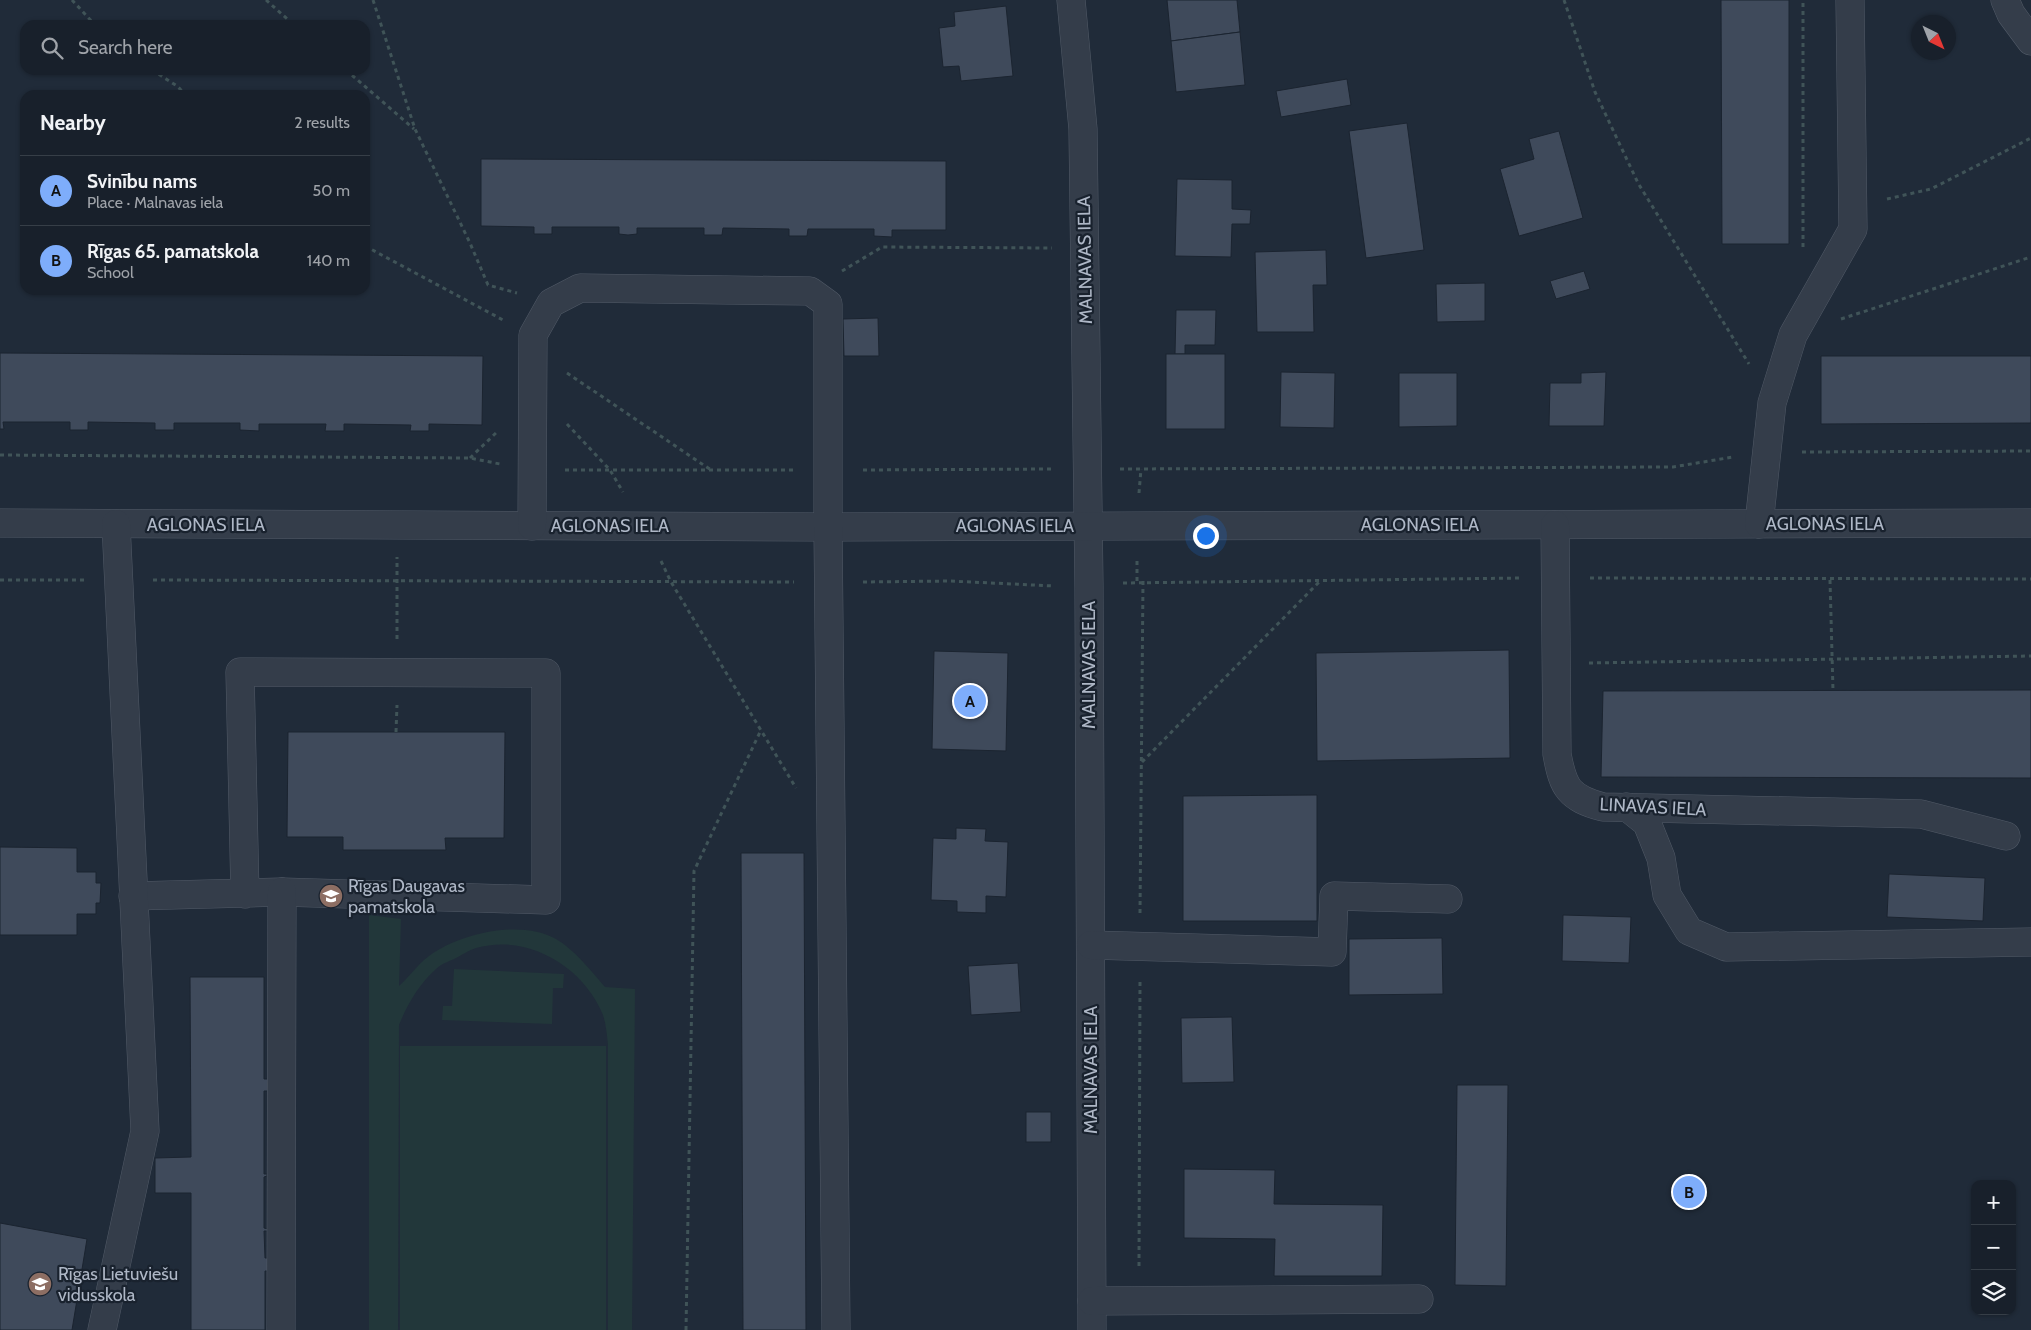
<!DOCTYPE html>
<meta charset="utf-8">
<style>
body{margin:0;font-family:Cabin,sans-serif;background:#212833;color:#f1f3f6}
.controls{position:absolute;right:15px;bottom:15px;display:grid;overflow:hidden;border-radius:10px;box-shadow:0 1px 4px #0004}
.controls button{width:45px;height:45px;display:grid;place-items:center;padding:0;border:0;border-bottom:1px solid #363e47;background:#18202b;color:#f1f3f6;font:25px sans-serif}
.compass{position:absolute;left:1911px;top:15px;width:45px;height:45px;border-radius:50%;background:#18202b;box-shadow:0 1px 4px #0004;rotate:137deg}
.you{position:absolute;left:1205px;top:535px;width:18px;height:18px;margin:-12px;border:4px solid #fff;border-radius:50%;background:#1a73e8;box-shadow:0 0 0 8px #1a73e833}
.badge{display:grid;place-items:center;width:32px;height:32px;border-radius:50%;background:#7eadfb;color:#111;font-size:16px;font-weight:700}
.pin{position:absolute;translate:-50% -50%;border:2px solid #fff;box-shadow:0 1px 5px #0006}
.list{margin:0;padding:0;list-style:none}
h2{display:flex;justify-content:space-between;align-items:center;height:65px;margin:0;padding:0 20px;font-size:21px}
h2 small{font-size:16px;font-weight:400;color:#9fa3a9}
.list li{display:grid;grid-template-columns:32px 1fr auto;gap:15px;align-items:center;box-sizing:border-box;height:70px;padding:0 20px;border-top:1px solid #363e47}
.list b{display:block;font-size:19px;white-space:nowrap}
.list p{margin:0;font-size:16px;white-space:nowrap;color:#9fa3a9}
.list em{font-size:16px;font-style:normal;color:#9fa3a9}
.icon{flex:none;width:28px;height:28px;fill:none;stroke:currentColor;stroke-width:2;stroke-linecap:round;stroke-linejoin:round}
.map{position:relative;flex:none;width:2031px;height:1330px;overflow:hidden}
.search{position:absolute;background:#18202b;box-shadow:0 1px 4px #0004;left:20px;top:20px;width:350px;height:55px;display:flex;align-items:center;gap:12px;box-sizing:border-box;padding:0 18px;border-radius:15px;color:#9fa3a9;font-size:19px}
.panel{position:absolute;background:#18202b;box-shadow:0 1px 4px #0004;left:20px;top:90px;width:350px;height:205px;border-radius:15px}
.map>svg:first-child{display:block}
.green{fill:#22373a}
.building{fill:#3f4a5b;stroke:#1b2430}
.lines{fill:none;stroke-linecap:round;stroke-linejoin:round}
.minor-casing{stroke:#515a67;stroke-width:29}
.path{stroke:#405458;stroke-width:3;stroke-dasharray:4 4;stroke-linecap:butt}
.minor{stroke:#343d4a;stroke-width:28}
.labels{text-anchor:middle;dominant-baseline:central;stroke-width:4.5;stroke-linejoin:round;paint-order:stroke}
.street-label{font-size:18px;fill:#aeb7c6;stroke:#19222e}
.poi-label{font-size:18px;fill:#aeb7c6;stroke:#19222e;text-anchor:start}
</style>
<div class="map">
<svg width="2031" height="1330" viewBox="0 0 2031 1330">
<rect width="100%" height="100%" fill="#202b39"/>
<g class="green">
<path d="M 369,915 L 401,919 L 399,986 C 409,977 418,964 429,956 C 460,933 521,919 556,939 C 575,950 591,971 605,987 L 635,989 L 632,1330 L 608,1330 L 608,1045 C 607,1035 606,1024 603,1015 C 584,967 528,933 476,948 C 469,950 462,955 456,958 C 450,961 441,964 436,969 C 419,984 407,1005 399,1025 L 398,1330 L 369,1330 Z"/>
<path d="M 454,969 L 564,974 L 563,988 L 553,988 L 552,1024 L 442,1020 L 443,1006 L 452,1006 Z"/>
<rect x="400" y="1046" width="206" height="284"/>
</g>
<g class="building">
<path d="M 1167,0 L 1237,0 L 1240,32 L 1171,41 Z"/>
<path d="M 1721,0 L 1789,0 L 1789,244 L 1722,244 Z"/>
<path d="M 1006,6 L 1013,76 L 961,81 L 959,66 L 943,67 L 939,28 L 955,26 L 954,12 Z"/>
<path d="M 1240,32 L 1245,85 L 1176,92 L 1171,41 Z"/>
<path d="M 1347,79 L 1351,105 L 1281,117 L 1276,91 Z"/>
<path d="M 1407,123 L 1424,250 L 1366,258 L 1349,131 Z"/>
<path d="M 1559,131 L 1583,218 L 1519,236 L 1500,169 L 1534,159 L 1529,139 Z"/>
<path d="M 481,159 L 946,161 L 946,230 L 892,230 L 892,237 L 874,236 L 874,229 L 808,229 L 807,236 L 789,236 L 789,229 L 723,228 L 722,235 L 704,235 L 704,228 L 637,228 L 637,234 L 628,235 L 619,234 L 619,227 L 552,227 L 552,234 L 534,234 L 534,227 L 481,226 Z"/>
<path d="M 1177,179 L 1232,180 L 1232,209 L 1251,210 L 1250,224 L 1232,224 L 1231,257 L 1175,256 Z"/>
<path d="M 1326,250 L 1327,285 L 1313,285 L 1314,332 L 1257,332 L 1255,252 Z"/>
<path d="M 1584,271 L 1590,289 L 1556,299 L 1550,281 Z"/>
<path d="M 1485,283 L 1485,321 L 1437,322 L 1436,284 Z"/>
<path d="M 1176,310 L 1216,310 L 1215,345 L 1185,345 L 1185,354 L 1175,354 Z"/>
<path d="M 878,318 L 879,356 L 844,356 L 843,319 Z"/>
<path d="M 0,353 L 483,356 L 482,425 L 429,424 L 429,431 L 410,431 L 411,425 L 344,424 L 344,431 L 325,431 L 326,424 L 259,424 L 259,431 L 240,430 L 240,423 L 174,423 L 174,430 L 155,430 L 155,423 L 88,422 L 88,430 L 70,430 L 70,422 L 3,422 L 4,429 L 0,429 Z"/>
<rect x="1166" y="354" width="59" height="75"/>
<path d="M 1821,356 L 2031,356 L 2031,423 L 1821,424 Z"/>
<path d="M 1281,372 L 1335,373 L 1334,428 L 1280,427 Z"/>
<path d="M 1606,372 L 1604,426 L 1549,426 L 1550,383 L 1581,383 L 1581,373 Z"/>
<path d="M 1399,373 L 1457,373 L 1457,426 L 1399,427 Z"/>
<path d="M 1509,650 L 1510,758 L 1317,761 L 1316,653 Z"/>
<path d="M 934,651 L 1008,653 L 1006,751 L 932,749 Z"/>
<path d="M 2031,690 L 2031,778 L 1601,777 L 1603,691 Z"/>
<path d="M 288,732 L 505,732 L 504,838 L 445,838 L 446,850 L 343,850 L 343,837 L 287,837 Z"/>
<path d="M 1317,795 L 1317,921 L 1183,921 L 1183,796 Z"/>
<path d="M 956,828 L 986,829 L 985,841 L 1008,842 L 1006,897 L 986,896 L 986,913 L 957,912 L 957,901 L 931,900 L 933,838 L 956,839 Z"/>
<path d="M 0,847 L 77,848 L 77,872 L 96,872 L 96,883 L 101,883 L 100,903 L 96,903 L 96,914 L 77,914 L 77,935 L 0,935 Z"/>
<path d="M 741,853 L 804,853 L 806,1330 L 743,1330 Z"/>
<path d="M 1889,874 L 1985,878 L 1983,921 L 1887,917 Z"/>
<path d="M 1563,915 L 1631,917 L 1629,963 L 1562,961 Z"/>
<path d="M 1442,938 L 1443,994 L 1349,995 L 1349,939 Z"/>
<path d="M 1018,963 L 1021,1012 L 971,1015 L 968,966 Z"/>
<path d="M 190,977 L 264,977 L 264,1079 L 273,1079 L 273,1091 L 264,1091 L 264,1174 L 267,1174 L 267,1176 L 264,1177 L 264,1228 L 268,1229 L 268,1231 L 264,1231 L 265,1258 L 274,1258 L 274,1271 L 265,1271 L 265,1330 L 191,1330 L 191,1193 L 155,1193 L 155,1158 L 191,1157 Z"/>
<path d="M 1232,1017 L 1234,1082 L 1182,1083 L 1181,1018 Z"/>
<path d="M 1457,1085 L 1508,1085 L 1506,1286 L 1455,1285 Z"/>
<rect x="1026" y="1112" width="25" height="30"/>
<path d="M 1184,1169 L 1275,1170 L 1274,1204 L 1383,1205 L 1382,1276 L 1274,1276 L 1275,1239 L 1184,1238 Z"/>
<path d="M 0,1223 L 87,1239 L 72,1330 L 0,1330 Z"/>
</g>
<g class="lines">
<g class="minor-casing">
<g id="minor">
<path d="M 1071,0 L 1083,129 L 1089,587 L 1092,1330"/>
<path d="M 2005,0 L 2011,14 L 2031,41"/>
<path d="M 0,523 L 828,527 L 2031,523"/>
<path d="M 1759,524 L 1772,403 L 1793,335 L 1853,229 L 1850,0"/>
<path d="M 1555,525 L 1557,754 C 1563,788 1569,798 1603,807 L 1921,814 L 2006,836"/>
<path d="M 532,526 L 533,335 L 551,303 L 580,288 L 810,291 L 828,304 L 828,527 L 836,1330"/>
<path d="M 1627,807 L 1647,823 L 1661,858 L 1667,895 L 1689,931 L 1726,947 L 2031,942"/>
<path d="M 133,896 L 282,892 L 546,900 L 546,673 L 240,672 L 245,894"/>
<path d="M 1091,945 L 1332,952 L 1334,896 L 1448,899"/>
<path d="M 1092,1301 L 1419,1299"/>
<path d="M 102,1330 L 145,1131 L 116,524"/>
<path d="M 281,1330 L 282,892"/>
</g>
</g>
<g class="path">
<path d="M 72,0 L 95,25"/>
<path d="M 266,0 L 294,25"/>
<path d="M 373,0 L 415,129 L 470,243 L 488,285 L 517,293"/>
<path d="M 1564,0 L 1595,92 L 1638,183 L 1749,364"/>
<path d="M 152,70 L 177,86 L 186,95"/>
<path d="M 346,70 L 414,129"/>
<path d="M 1887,199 L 1931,189 L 2031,138"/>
<path d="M 365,246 L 503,320"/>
<path d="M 1803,247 L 1803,0"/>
<path d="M 842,271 L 882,247 L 1052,248"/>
<path d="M 1841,319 L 2031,257"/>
<path d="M 567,373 L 711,470"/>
<path d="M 567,424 L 610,470 L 623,492"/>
<path d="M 1802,452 L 2031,451"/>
<path d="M 0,455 L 470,458 L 500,464"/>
<path d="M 470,458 L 498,431"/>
<path d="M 1120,469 L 1673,467 L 1733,457"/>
<path d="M 565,470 L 794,470"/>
<path d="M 863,470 L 1054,469"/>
<path d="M 1139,493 L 1141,469"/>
<path d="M 661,561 L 671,582 L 796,788"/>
<path d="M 1590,578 L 2031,579"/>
<path d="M 0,580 L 84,580"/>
<path d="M 153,580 L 794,582"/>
<path d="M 1830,580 L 1833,691"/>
<path d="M 1137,581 L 1137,559"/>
<path d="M 863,582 L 950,581 L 1054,586"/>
<path d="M 1123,583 L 1521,578"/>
<path d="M 397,639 L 397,557"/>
<path d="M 1589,663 L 2031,656"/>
<path d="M 396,732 L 397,705"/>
<path d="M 1142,762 L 1321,580"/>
<path d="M 1140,913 L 1143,581"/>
<path d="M 1139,1266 L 1140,980"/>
<path d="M 686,1330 L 694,871 L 761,730"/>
</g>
<use href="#minor" class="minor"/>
</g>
<defs>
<g id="school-disc" transform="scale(1.25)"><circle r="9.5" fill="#8d6e63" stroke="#19222e"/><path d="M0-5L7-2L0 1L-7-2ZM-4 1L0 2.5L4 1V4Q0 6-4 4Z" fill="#fff"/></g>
</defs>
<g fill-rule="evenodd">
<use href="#school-disc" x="331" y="896"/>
<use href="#school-disc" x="40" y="1284"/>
</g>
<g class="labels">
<g class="street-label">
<text transform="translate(1085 260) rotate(-91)">MALNAVAS IELA</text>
<text x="1825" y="524">AGLONAS IELA</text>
<text x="206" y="525">AGLONAS IELA</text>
<text x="1420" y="525">AGLONAS IELA</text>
<text x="610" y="526">AGLONAS IELA</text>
<text x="1015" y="526">AGLONAS IELA</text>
<text transform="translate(1089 665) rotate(-90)">MALNAVAS IELA</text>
<text transform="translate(1653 807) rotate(3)">LINAVAS IELA</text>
<text transform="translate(1091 1070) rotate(-90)">MALNAVAS IELA</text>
</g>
<g class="poi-label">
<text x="348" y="886">Rīgas Daugavas<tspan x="348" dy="21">pamatskola</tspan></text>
<text x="58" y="1274">Rīgas Lietuviešu<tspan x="58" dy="21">vidusskola</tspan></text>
</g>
</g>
</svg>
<div class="controls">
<button>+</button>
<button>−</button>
<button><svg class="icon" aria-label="layers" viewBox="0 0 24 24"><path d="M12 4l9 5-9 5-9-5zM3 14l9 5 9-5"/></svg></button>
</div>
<svg class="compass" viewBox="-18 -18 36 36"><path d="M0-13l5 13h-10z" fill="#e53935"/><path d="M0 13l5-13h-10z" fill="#9fa3a9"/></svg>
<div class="you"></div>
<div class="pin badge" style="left:970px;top:701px">A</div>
<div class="pin badge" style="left:1689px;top:1192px">B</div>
<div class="search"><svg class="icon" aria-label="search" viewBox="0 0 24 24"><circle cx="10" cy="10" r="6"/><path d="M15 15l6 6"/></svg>Search here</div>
<section class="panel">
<h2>Nearby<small>2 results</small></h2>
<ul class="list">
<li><span class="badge">A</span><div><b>Svinību nams</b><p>Place · Malnavas iela</p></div><em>50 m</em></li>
<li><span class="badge">B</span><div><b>Rīgas 65. pamatskola</b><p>School</p></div><em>140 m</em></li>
</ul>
</section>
</div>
